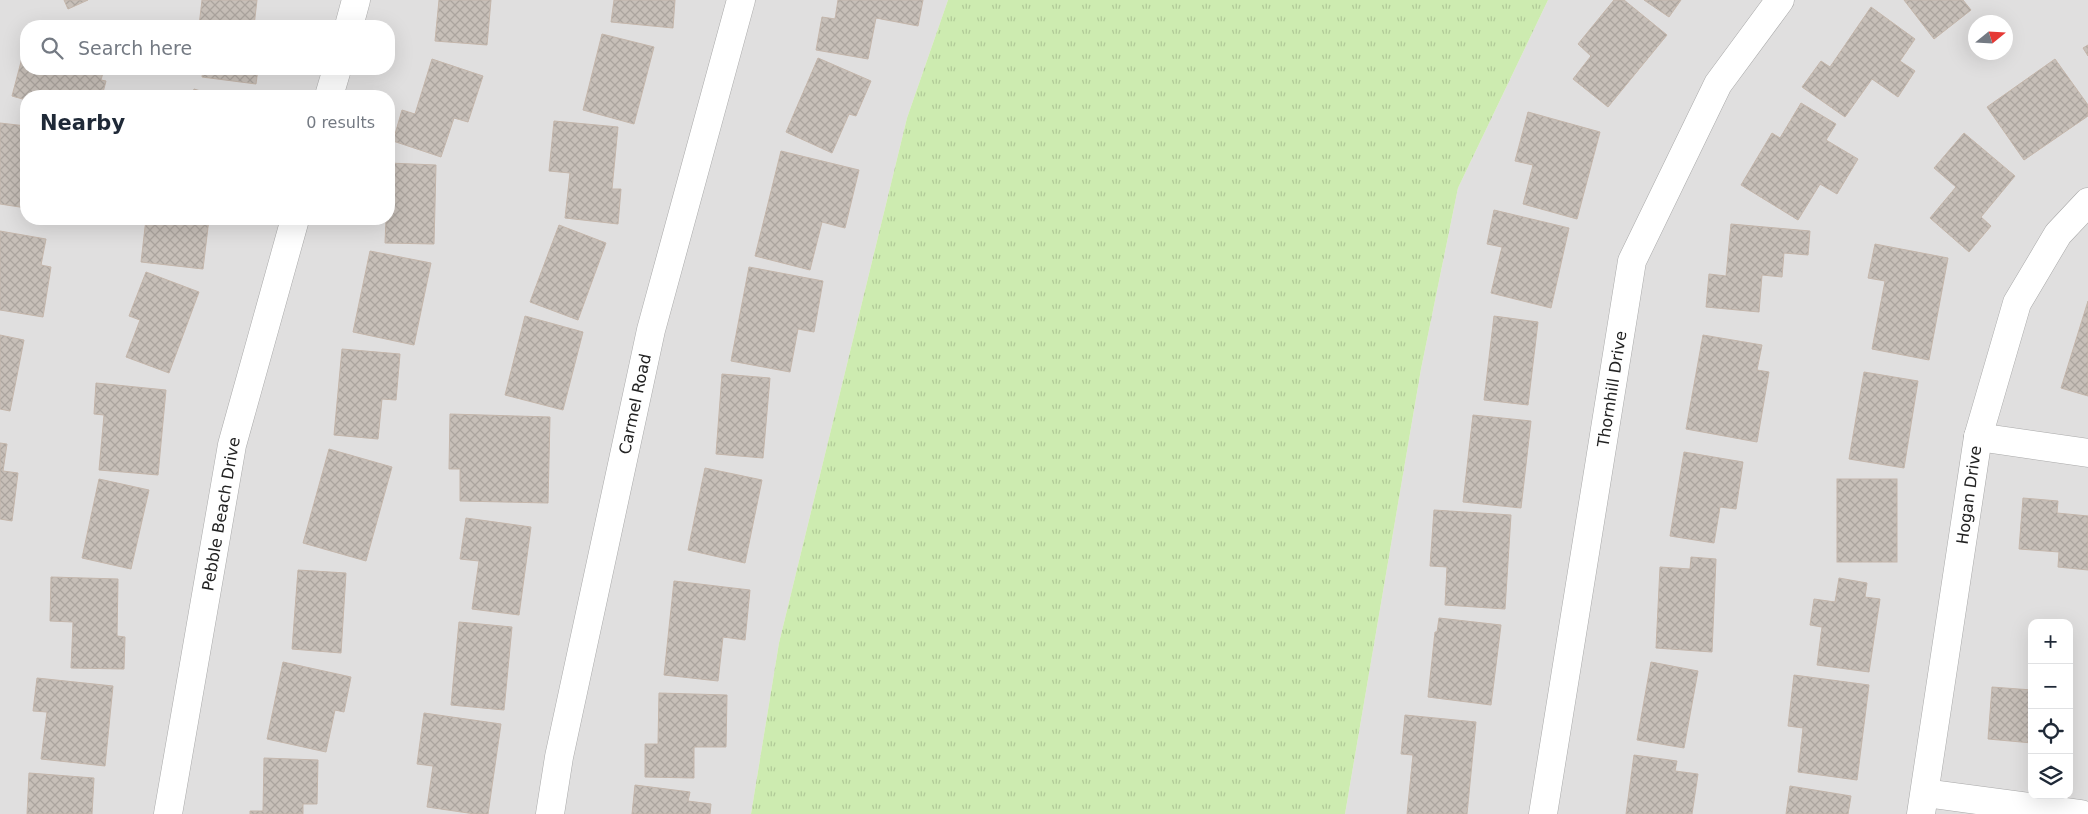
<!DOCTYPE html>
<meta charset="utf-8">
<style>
body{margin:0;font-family:"DejaVu Sans",sans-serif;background:#f2f2f3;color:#1f2937}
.controls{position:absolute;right:15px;bottom:15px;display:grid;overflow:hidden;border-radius:10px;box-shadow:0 5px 20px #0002}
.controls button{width:45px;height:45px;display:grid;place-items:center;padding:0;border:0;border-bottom:1px solid #e0e1e3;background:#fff;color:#1f2937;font:25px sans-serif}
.compass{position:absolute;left:1968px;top:15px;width:45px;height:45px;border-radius:50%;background:#fff;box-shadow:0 5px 20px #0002;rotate:72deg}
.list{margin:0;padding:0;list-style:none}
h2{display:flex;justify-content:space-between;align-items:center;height:65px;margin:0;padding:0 20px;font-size:21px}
h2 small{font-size:16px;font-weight:400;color:#747a83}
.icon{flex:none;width:28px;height:28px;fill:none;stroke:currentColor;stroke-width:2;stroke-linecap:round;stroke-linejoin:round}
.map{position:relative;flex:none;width:2088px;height:814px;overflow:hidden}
.search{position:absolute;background:#fff;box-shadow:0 5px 20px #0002;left:20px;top:20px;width:375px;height:55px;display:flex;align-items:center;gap:12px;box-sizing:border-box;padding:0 18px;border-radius:20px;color:#747a83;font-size:19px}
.panel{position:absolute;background:#fff;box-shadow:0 5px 20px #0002;left:20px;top:90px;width:375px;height:135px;border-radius:20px}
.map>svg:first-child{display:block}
.residential{fill:#e0dfdf;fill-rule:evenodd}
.grass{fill:url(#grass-tufts)}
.building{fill:url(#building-cross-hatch);stroke:#c4b6ab}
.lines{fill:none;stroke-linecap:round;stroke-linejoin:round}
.minor-casing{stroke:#a9a9a9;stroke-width:29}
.minor{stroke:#fff;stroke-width:28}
.labels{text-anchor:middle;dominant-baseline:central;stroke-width:4.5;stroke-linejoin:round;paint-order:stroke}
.street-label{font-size:16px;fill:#222;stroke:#fff}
</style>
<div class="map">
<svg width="2088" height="814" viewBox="0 0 2088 814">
<defs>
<pattern id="grass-tufts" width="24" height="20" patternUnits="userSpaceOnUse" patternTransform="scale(1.25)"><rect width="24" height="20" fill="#cdebb0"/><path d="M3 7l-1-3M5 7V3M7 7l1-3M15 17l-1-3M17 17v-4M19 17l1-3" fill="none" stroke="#b0c997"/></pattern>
<pattern id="building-cross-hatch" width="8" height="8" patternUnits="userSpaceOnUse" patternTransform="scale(1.25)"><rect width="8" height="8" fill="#c7bfb8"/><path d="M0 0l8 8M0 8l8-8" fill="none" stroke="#aba49e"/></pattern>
</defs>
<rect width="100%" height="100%" fill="#f2efe9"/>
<g class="residential">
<path d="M 0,0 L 948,0 L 907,118 L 779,643 L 751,814 L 0,814 ZM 26,26 L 389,26 L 389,69 L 26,69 ZM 26,96 L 389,96 L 389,219 L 26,219 Z"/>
<path d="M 1548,0 L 2088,0 L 2088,814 L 1345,814 L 1421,369 L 1458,188 ZM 1976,22 L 2006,22 L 2006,52 L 1976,52 ZM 2032,623 L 2069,623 L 2069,795 L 2032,795 Z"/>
</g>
<path class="grass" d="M 948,0 L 1548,0 L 1458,188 L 1421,369 L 1345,814 L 751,814 L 779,643 L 907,118 Z"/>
<g class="building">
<path d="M 64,0 L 88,0 L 68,9 Z"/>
<path d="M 202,0 L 257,0 L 254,26 L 199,26 Z"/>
<path d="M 439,0 L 491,0 L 487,45 L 435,41 Z"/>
<path d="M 614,0 L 675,0 L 673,28 L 611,22 Z"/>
<path d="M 838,0 L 923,0 L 918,26 L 876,18 L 868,59 L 816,50 L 822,17 L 835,19 Z"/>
<path d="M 1614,0 L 1624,0 L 1667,35 L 1608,107 L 1573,79 L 1591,56 L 1578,44 Z"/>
<path d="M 1644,0 L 1681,0 L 1669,17 Z"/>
<path d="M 1904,0 L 1963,0 L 1971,10 L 1934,39 Z"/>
<path d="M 1871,7 L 1915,39 L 1900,61 L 1915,71 L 1898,97 L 1872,79 L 1845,117 L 1802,87 L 1821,61 L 1830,67 Z"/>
<path d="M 602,34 L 654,47 L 634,124 L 583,110 Z"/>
<path d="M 2088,45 L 2088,56 L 2083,48 Z"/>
<path d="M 22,58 L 26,59 L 26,69 L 104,69 L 101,80 L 106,81 L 102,96 L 26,96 L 26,100 L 12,96 Z"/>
<path d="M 818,58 L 871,81 L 856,116 L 849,114 L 832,153 L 786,132 Z"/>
<path d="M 432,59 L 483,76 L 468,122 L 454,118 L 441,157 L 393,141 L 402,110 L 415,114 Z"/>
<path d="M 2055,59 L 2088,105 L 2088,116 L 2024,160 L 1987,107 Z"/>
<path d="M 203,69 L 258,69 L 256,84 L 202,77 Z"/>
<path d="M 194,89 L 217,96 L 192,96 Z"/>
<path d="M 1801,103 L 1836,124 L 1826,140 L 1858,159 L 1837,194 L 1820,184 L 1798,220 L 1741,185 L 1772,133 L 1780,138 Z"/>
<path d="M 1528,112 L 1600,132 L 1577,219 L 1523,204 L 1533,165 L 1515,161 Z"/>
<path d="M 554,121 L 618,127 L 612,189 L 621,189 L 618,224 L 565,218 L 570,173 L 549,171 Z"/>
<path d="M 0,123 L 26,126 L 26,208 L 0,204 Z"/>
<path d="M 1964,133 L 2015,176 L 1981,217 L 1991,226 L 1969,252 L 1930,218 L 1956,187 L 1934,168 Z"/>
<path d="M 781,151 L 859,170 L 845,228 L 822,222 L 810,270 L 755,256 Z"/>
<path d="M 389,163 L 436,165 L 434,244 L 385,243 L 386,219 L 389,219 Z"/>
<path d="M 1494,210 L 1569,228 L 1551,308 L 1491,293 L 1502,247 L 1487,244 Z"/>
<path d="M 146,219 L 209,219 L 203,269 L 141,262 Z"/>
<path d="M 1731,224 L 1810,231 L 1808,255 L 1784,253 L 1782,277 L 1762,275 L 1759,312 L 1706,307 L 1709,274 L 1726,276 Z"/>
<path d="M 559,225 L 606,243 L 578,320 L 530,302 Z"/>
<path d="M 0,231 L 46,239 L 41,265 L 51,267 L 43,317 L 0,310 Z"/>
<path d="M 1875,244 L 1948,258 L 1929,360 L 1872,349 L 1885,281 L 1868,278 Z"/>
<path d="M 370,251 L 431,263 L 414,345 L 353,332 Z"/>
<path d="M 749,267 L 823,281 L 814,332 L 798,329 L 790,372 L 731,361 Z"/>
<path d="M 146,272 L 199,292 L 169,373 L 126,357 L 140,320 L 129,316 Z"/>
<path d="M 2088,301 L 2088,396 L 2061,388 Z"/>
<path d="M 525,316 L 583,332 L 563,410 L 505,395 Z"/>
<path d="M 1494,316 L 1538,322 L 1528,405 L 1484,400 Z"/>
<path d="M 0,335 L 24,340 L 10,411 L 0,409 Z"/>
<path d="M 1703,335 L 1762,345 L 1757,370 L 1769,372 L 1757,442 L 1686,429 Z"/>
<path d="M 342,349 L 400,354 L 396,400 L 382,399 L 378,439 L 334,435 Z"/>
<path d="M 1864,372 L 1918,381 L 1904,468 L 1849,459 Z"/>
<path d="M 722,374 L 770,378 L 763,458 L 716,454 Z"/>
<path d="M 96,383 L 166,390 L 158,475 L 99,470 L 104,415 L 94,414 Z"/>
<path d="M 450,414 L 550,417 L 548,503 L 460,501 L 460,469 L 449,469 Z"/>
<path d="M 1473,415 L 1531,421 L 1521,508 L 1463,502 Z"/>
<path d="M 0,443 L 7,444 L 3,471 L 18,473 L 12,521 L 0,519 Z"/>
<path d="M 329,449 L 392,467 L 366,561 L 303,543 Z"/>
<path d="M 1684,452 L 1743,462 L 1736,509 L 1720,507 L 1714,543 L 1670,536 Z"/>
<path d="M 705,468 L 762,480 L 745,563 L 688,550 Z"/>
<path d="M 99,479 L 149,490 L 131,569 L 82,558 Z"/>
<rect x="1837" y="479" width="60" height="83"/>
<path d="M 2023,498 L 2058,501 L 2057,513 L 2088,516 L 2088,570 L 2058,567 L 2059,552 L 2019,549 Z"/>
<path d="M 1434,510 L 1511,515 L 1505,609 L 1445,605 L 1447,567 L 1430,566 Z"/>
<path d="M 466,518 L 531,527 L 519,615 L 472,609 L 479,561 L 460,559 Z"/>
<path d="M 1691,557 L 1716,559 L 1712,652 L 1656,648 L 1660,567 L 1690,569 Z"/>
<path d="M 298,570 L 346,573 L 341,653 L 292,649 Z"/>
<path d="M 51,577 L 118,579 L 117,636 L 125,637 L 124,669 L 71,668 L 73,622 L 50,621 Z"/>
<path d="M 1839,578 L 1867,583 L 1865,597 L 1880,599 L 1869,672 L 1817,665 L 1822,627 L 1810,625 L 1814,599 L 1835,602 Z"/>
<path d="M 674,581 L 750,590 L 745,640 L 723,637 L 718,681 L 664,675 Z"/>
<path d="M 1439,618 L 1501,625 L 1491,705 L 1428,697 L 1435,632 L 1437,632 Z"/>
<path d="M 459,622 L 512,627 L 504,710 L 451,705 Z"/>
<path d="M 283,662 L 351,677 L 344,712 L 335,710 L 326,752 L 267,739 Z"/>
<path d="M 1651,662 L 1698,671 L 1684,748 L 1637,740 Z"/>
<path d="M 1794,675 L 1869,685 L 1857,780 L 1798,772 L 1803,728 L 1788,726 Z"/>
<path d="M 37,678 L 113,686 L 105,766 L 41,759 L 47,712 L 33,711 Z"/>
<path d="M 1992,687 L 2032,690 L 2032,743 L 1988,739 Z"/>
<path d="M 659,693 L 727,695 L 726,747 L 694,747 L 694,778 L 645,777 L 645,744 L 658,744 Z"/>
<path d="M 424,713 L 501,724 L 488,814 L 475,814 L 427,807 L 433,766 L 417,764 Z"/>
<path d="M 1405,715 L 1476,722 L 1467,814 L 1407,814 L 1413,755 L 1401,754 Z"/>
<path d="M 1634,755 L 1677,761 L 1675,771 L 1698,774 L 1692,814 L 1626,814 Z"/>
<path d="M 264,758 L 318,760 L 317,804 L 303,804 L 303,814 L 250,814 L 250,811 L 263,811 Z"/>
<path d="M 29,773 L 94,778 L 92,814 L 27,814 Z"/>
<path d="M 635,785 L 690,792 L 688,801 L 711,804 L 710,814 L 632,814 Z"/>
<path d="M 1790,786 L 1851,796 L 1848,814 L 1786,814 Z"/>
</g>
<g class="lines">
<g class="minor-casing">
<g id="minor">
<path d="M 349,26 L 356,0"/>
<path d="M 329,96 L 337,69"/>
<path d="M 1978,437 L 2088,453"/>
<path d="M 1925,793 L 2081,814"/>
<path d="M 168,814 L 232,445 L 295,219"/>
<path d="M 550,814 L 559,757 L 651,330 L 741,0"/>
<path d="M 1543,814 L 1632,261 L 1718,84 L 1780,0"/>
<path d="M 1921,814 L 1978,437 L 2017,303 L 2058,234 L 2088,202"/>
</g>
</g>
<use href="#minor" class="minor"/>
</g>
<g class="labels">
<g class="street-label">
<text transform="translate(1612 389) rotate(-81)">Thornhill Drive</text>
<text transform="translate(635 404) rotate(-78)">Carmel Road</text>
<text transform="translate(1969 495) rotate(-82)">Hogan Drive</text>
<text transform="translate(221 514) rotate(-80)">Pebble Beach Drive</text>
</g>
</g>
</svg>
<div class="controls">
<button>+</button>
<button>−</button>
<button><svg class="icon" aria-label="locate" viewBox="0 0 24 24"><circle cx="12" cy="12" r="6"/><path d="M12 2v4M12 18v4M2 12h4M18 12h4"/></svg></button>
<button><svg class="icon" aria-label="layers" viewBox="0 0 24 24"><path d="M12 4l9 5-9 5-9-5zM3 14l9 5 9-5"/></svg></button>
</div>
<svg class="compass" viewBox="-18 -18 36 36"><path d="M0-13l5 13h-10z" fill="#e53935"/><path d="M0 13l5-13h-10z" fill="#747a83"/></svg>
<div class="search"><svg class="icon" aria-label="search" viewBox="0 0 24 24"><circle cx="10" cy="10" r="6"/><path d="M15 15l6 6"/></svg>Search here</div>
<section class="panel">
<h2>Nearby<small>0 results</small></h2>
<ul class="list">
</ul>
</section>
</div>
